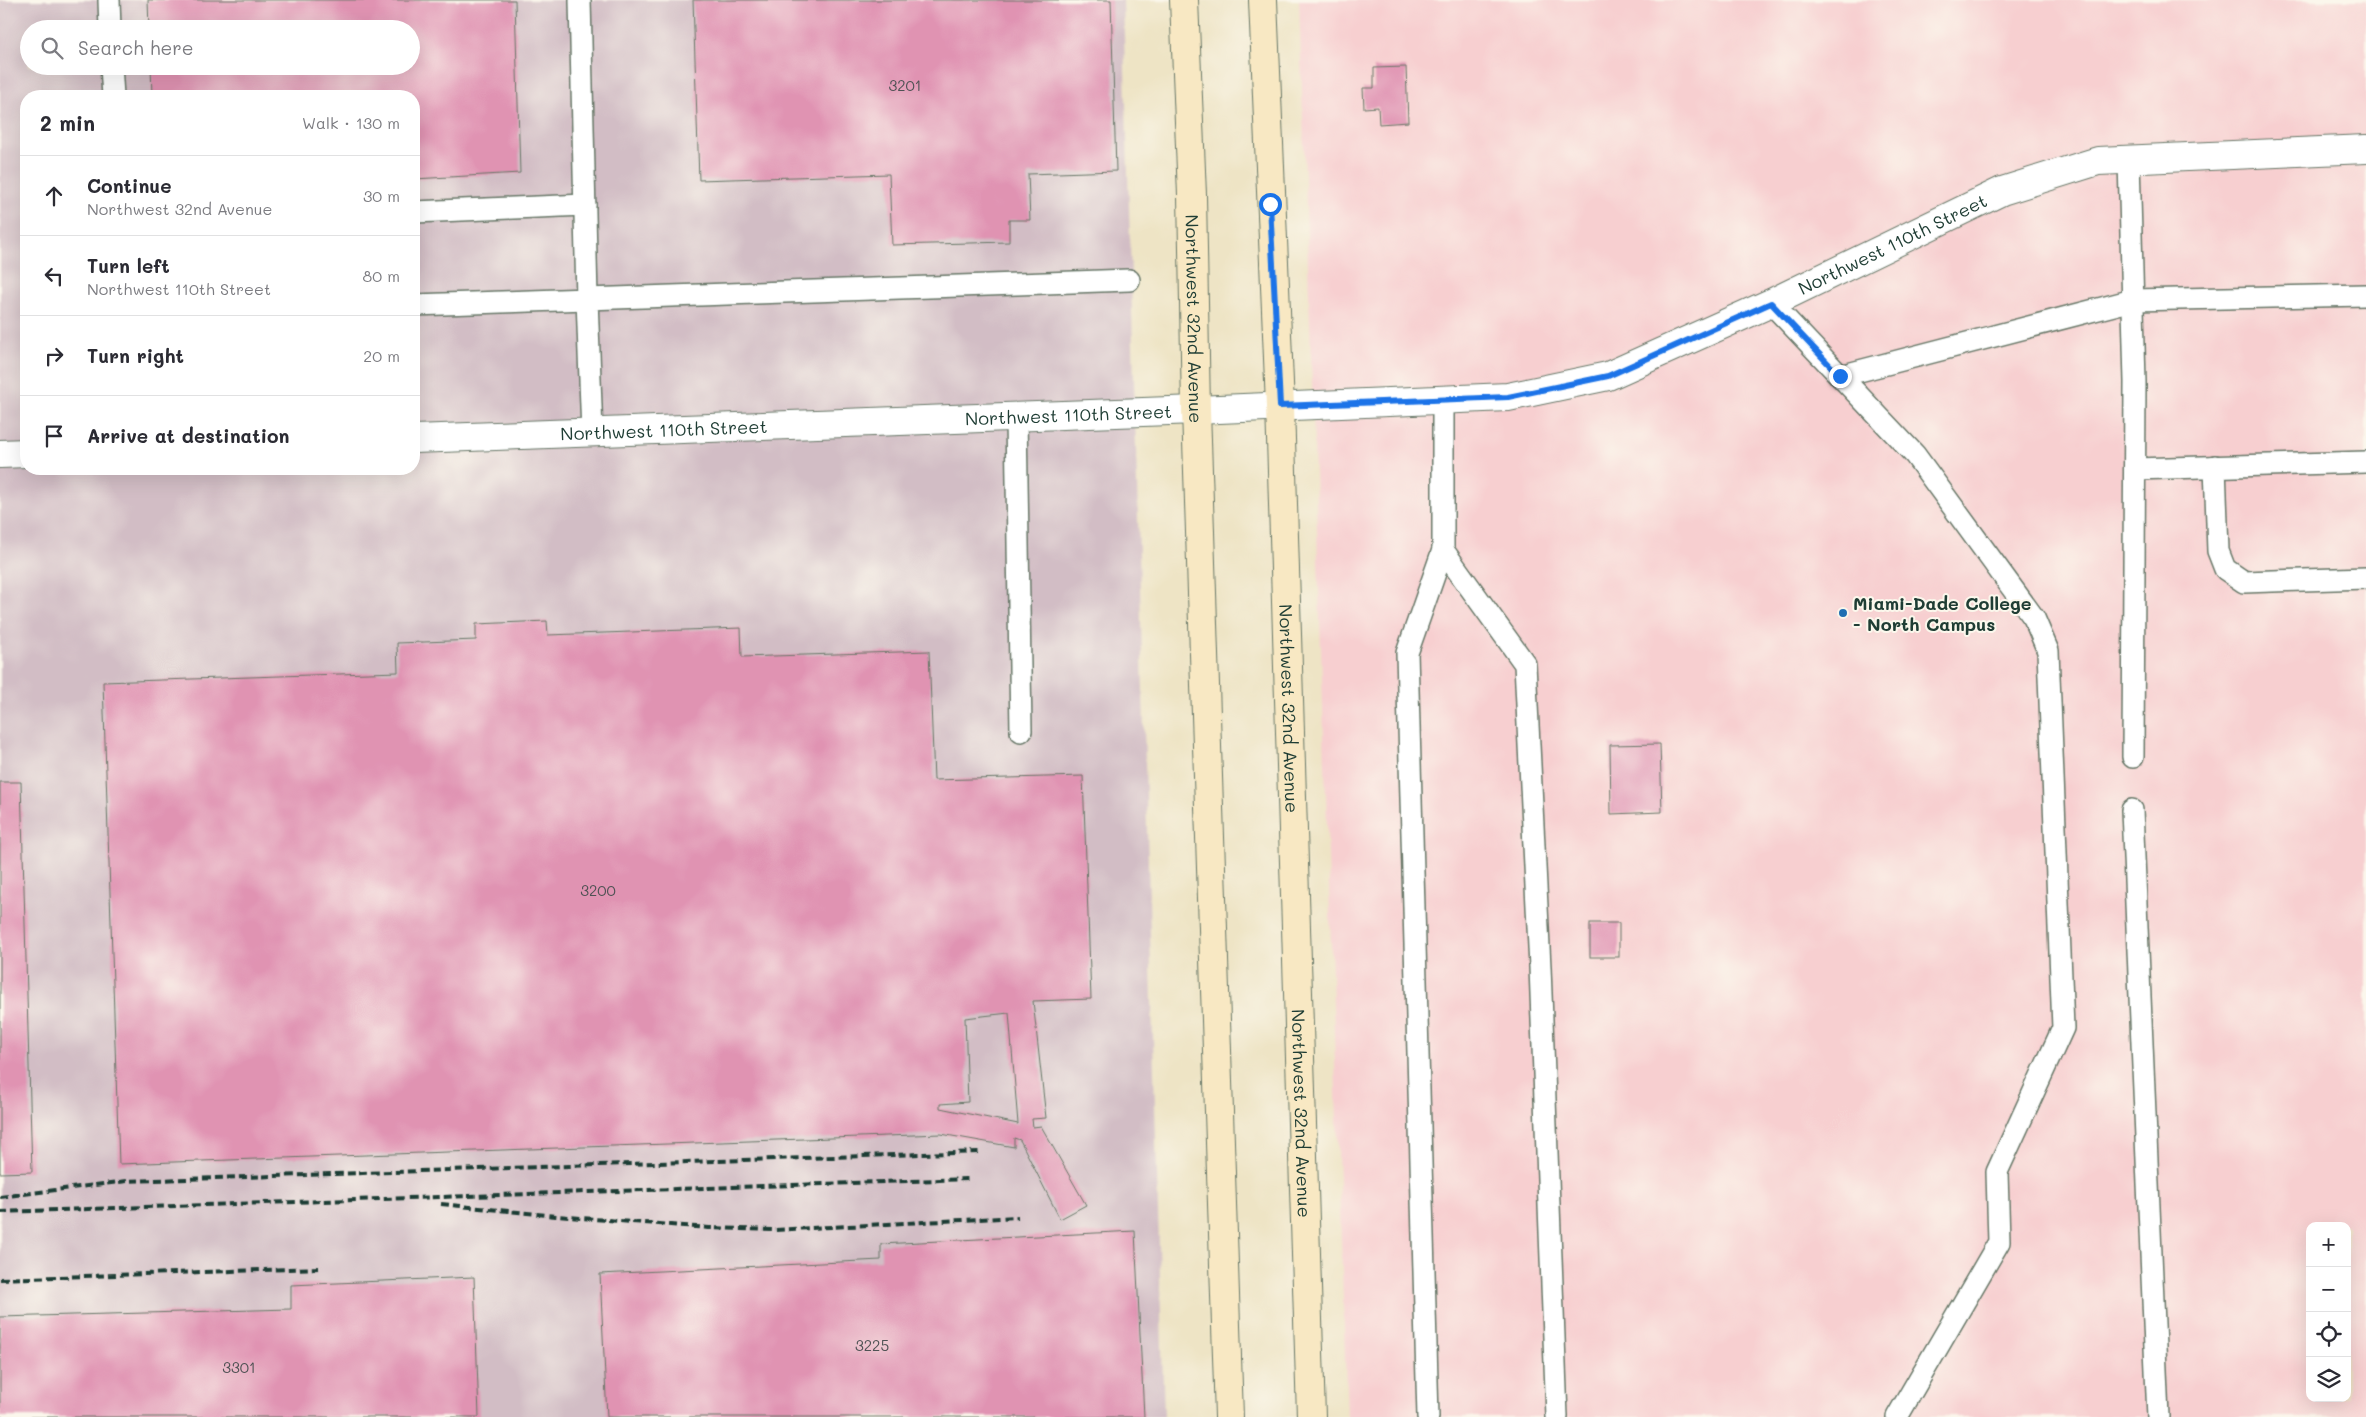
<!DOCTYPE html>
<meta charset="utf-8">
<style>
body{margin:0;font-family:Mali,sans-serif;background:#f7f7f7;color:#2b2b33}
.controls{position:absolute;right:15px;bottom:15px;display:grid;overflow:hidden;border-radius:10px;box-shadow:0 5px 20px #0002}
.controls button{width:45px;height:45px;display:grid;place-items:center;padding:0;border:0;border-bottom:1px solid #e1e1e2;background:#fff;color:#2b2b33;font:25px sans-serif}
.stop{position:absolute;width:15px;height:15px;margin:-11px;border:4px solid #1a73e8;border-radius:50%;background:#fff}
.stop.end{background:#1a73e8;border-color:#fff;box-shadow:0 1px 5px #0008}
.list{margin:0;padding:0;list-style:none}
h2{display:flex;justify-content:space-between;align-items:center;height:65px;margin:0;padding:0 20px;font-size:21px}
h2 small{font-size:16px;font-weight:400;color:#7c7c81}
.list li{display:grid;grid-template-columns:32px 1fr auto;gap:15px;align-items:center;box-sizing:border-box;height:80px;padding:0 20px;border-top:1px solid #e1e1e2}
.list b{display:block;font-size:19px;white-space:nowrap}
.list p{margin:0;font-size:16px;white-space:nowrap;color:#7c7c81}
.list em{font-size:16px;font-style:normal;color:#7c7c81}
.icon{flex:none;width:28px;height:28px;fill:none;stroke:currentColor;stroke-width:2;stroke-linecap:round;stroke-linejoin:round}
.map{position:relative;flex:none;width:2366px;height:1417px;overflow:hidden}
.search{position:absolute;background:#fff;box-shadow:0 5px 20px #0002;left:20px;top:20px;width:400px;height:55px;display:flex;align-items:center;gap:12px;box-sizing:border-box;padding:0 18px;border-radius:28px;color:#7c7c81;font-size:19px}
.panel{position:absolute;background:#fff;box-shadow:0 5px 20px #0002;left:20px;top:90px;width:400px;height:385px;border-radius:20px}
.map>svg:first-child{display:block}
.built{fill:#f7cfd0;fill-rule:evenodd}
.industrial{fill:#d2bdc5;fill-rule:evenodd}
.building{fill:#e093b2;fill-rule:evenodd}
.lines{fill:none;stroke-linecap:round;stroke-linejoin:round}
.service-casing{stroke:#677767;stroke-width:24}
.minor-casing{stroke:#677767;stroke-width:30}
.tertiary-casing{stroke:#677767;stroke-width:30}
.secondary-casing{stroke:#677767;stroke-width:30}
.service{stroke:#fff;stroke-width:21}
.minor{stroke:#fff;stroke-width:28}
.tertiary{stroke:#fff;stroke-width:28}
.secondary{stroke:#f8e8c3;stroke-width:28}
.rail{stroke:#1f3d34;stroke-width:4;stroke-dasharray:8 4;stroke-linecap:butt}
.route{stroke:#1a73e8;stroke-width:6}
.poi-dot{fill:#1f6fb2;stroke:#fbf7ec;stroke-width:2}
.labels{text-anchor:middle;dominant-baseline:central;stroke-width:4;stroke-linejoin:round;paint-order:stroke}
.number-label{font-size:15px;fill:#4f5254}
.street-label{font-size:18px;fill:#1f3d34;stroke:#fbf7ec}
.poi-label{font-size:18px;font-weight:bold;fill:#1f3d34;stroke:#fbf7ec;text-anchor:start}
</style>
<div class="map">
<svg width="2366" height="1417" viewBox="0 0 2366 1417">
<rect width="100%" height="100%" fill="#fbf7ec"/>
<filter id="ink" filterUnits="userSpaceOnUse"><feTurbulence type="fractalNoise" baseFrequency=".02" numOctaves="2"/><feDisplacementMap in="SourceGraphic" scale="10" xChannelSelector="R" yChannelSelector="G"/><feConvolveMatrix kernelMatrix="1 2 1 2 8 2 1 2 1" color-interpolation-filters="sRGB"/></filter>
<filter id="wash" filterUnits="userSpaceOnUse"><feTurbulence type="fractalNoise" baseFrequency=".0096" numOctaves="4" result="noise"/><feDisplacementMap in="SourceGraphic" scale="20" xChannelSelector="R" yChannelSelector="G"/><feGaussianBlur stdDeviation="1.12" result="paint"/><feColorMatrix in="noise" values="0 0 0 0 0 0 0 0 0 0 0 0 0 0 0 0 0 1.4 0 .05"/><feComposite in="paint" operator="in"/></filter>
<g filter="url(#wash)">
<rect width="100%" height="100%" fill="#eee4c5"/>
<path class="built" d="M 1299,0 L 2366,0 L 2366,1417 L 1347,1417 ZM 2310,1226 L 2347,1226 L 2347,1398 L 2310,1398 Z"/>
<path class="industrial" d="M 0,0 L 1123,0 L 1164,1417 L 0,1417 ZM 29,29 L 411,29 L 411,66 L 29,66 ZM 26,96 L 414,96 L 414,469 L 26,469 Z"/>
<g id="blocks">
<g class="building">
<path d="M 148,0 L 515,0 L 520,173 L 414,179 L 414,96 L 152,96 L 151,66 L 411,66 L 411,29 L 149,29 Z"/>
<path d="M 693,0 L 1111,0 L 1116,171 L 1028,174 L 1030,220 L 1009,220 L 1009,242 L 892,245 L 889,174 L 699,180 Z"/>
<path d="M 1406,67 L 1408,122 L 1379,124 L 1378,107 L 1364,108 L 1363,88 L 1374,88 L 1374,68 Z"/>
<path d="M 547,621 L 548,635 L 741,628 L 742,657 L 929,651 L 934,780 L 1083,776 L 1091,999 L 1033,1001 L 1046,1118 L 1032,1119 L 1033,1127 L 1041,1126 L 1086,1205 L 1060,1219 L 1020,1140 L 1014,1138 L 1014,1147 L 941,1134 L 119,1164 L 103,682 L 398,672 L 397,643 L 476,640 L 476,624 ZM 1009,1013 L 1018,1124 L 940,1108 L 940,1104 L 968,1102 L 965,1018 Z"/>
<path d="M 1660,744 L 1662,812 L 1611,814 L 1610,745 Z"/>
<path d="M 0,782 L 21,782 L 32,1172 L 0,1173 Z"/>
<rect x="1590" y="923" width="29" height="34"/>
<path d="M 1135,1231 L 1144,1417 L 607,1417 L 600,1274 L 881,1260 L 881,1244 Z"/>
<path d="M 474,1277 L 479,1417 L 0,1417 L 0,1317 L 291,1309 L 291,1285 Z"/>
</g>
</g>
</g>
<g filter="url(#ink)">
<use href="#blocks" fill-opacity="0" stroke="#677767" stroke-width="1"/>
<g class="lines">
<g class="service-casing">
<g id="service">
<path d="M 109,0 L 110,29"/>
<path d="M 111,66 L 113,96"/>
<path d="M 2129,160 L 2135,382 L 2133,757"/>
<path d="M 414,212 L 585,205"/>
<path d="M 1771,303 L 1915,455 L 2034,618 L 2048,651 L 2063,1028 L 1997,1172 L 1999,1242 L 1897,1417"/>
<path d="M 414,305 L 587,299 L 580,0"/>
<path d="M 1840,376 L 2133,300 L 2366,295"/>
<path d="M 1016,418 L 1021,731"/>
<path d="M 592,433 L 587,299 L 1129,280"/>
<path d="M 2215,466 L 2218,551 L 2225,569 L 2244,582 L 2366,578"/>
<path d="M 2135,469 L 2366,462"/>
<path d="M 1443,550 L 1525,664 L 1540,967 L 1557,1417"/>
<path d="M 2132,810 L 2158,1417"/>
<path d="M 1428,1417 L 1407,653 L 1443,550 L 1443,400"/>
</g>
</g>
<g class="minor-casing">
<g id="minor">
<path id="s1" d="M 414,439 L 1196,410"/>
<path d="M 0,454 L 26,453"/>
</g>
</g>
<g class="tertiary-casing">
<g id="tertiary">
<path id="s2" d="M 1196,410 L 1508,397 L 1608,376 L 1771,303 L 2002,191 L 2098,161 L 2366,149"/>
</g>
</g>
<g class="secondary-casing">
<g id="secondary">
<path id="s3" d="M 1184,0 L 1192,195 L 1196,410 L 1229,1417"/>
<path id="s4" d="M 1263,0 L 1280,406 L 1311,1417"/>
</g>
</g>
<use href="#service" class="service"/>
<use href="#minor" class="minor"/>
<use href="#tertiary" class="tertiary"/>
<use href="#secondary" class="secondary"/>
<g class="rail">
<path d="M 0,1197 L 127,1181 L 981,1152"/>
<path d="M 441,1204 L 556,1216 L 709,1228 L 774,1230 L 1018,1217"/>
<path d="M 0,1212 L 969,1179"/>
<path d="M 0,1279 L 319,1268"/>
</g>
</g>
</g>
<g class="lines" filter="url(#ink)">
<path class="route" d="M 1270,204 L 1280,406 L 1508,397 L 1608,376 L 1771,303 L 1840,376"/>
</g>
<circle class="poi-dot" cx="1843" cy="613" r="5"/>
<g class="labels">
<g class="number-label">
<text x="905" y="85">3201</text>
<text x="598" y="890">3200</text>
<text x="872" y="1345">3225</text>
<text x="239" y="1367">3301</text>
</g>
<g class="street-label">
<text stroke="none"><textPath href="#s2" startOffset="728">Northwest 110th Street</textPath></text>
<text stroke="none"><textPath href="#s3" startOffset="319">Northwest 32nd Avenue</textPath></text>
<text stroke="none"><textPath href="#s1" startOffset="655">Northwest 110th Street</textPath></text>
<text stroke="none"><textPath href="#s1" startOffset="250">Northwest 110th Street</textPath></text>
<text stroke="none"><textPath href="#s4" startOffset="709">Northwest 32nd Avenue</textPath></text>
<text stroke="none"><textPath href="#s4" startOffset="1114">Northwest 32nd Avenue</textPath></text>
</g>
<g class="poi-label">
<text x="1853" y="603">Miami-Dade College<tspan x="1853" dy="21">- North Campus</tspan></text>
</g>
</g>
</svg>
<div class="controls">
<button>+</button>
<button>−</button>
<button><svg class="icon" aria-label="locate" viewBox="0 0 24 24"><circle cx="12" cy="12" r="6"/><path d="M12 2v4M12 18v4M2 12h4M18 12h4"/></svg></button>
<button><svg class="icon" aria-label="layers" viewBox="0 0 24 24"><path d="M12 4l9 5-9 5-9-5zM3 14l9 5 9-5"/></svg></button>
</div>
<div class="stop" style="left:1270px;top:204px"></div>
<div class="stop end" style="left:1840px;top:376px"></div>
<div class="search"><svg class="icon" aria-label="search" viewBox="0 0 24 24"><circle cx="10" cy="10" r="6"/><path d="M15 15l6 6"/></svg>Search here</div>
<section class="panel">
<h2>2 min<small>Walk · 130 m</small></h2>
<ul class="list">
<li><svg class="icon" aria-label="ahead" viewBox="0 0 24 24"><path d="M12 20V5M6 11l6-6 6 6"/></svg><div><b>Continue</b><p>Northwest 32nd Avenue</p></div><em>30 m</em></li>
<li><svg class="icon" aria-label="left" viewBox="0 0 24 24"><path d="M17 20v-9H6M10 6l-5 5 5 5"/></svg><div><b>Turn left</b><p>Northwest 110th Street</p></div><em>80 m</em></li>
<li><svg class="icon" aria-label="right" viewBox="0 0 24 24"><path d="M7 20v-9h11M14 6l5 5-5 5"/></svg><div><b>Turn right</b></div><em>20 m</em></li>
<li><svg class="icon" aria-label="arrive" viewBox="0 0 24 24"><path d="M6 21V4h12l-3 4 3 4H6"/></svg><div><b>Arrive at destination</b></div></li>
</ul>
</section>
</div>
